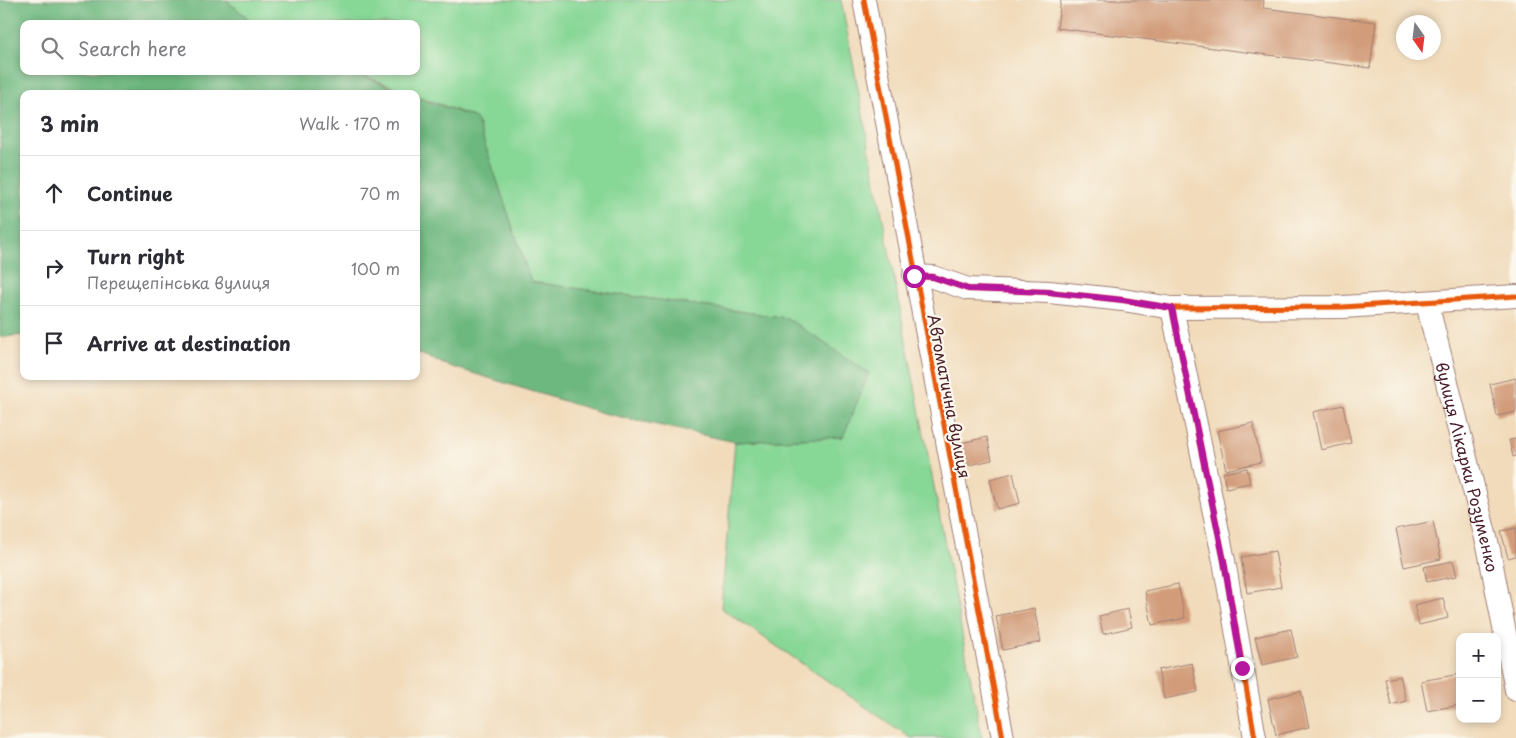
<!DOCTYPE html>
<meta charset="utf-8">
<style>
body{margin:0;font-family:"Playpen Sans",sans-serif;background:#f7f7f7;color:#2b2b33}
.controls{position:absolute;right:15px;bottom:15px;display:grid;overflow:hidden;border-radius:10px;box-shadow:0 2px 8px #0003}
.controls button{width:45px;height:45px;display:grid;place-items:center;padding:0;border:0;border-bottom:1px solid #e1e1e2;background:#fff;color:#2b2b33;font:25px sans-serif}
.compass{position:absolute;left:1396px;top:15px;width:45px;height:45px;border-radius:50%;background:#fff;box-shadow:0 2px 8px #0003;rotate:166deg}
.stop{position:absolute;width:15px;height:15px;margin:-11px;border:4px solid #b5179e;border-radius:50%;background:#fff}
.stop.end{background:#b5179e;border-color:#fff;box-shadow:0 1px 5px #0008}
.list{margin:0;padding:0;list-style:none}
h2{display:flex;justify-content:space-between;align-items:center;height:65px;margin:0;padding:0 20px;font-size:21px}
h2 small{font-size:16px;font-weight:400;color:#7c7c81}
.list li{display:grid;grid-template-columns:32px 1fr auto;gap:15px;align-items:center;box-sizing:border-box;height:75px;padding:0 20px;border-top:1px solid #e1e1e2}
.list b{display:block;font-size:19px;white-space:nowrap}
.list p{margin:0;font-size:16px;white-space:nowrap;color:#7c7c81}
.list em{font-size:16px;font-style:normal;color:#7c7c81}
.icon{flex:none;width:28px;height:28px;fill:none;stroke:currentColor;stroke-width:2;stroke-linecap:round;stroke-linejoin:round}
.map{position:relative;flex:none;width:1516px;height:738px;overflow:hidden}
.search{position:absolute;background:#fff;box-shadow:0 2px 8px #0003;left:20px;top:20px;width:400px;height:55px;display:flex;align-items:center;gap:12px;box-sizing:border-box;padding:0 18px;border-radius:10px;color:#7c7c81;font-size:19px}
.panel{position:absolute;background:#fff;box-shadow:0 2px 8px #0003;left:20px;top:90px;width:400px;height:290px;border-radius:10px}
.map>svg:first-child{display:block}
.green{fill:#87d796;stroke:#687b60}
.forest{fill:#6db87f;stroke:#5c6c55}
.building{fill:#d29c7a}
.lines{fill:none;stroke-linecap:round;stroke-linejoin:round}
.street-casing{stroke:#9e7d73;stroke-width:24}
.street{stroke:#fff;stroke-width:22}
.cycleway-casing{stroke:#fbf7ec;stroke-width:8}
.cycleway{stroke:#e8590c;stroke-width:5}
.route{stroke:#b5179e;stroke-width:6}
.labels{text-anchor:middle;dominant-baseline:central;stroke-width:4.5;stroke-linejoin:round;paint-order:stroke}
.street-label{font-size:16px;fill:#4a1f2b;stroke:#fbf7ec}
</style>
<div class="map">
<svg width="1516" height="738" viewBox="0 0 1516 738">
<rect width="100%" height="100%" fill="#fbf7ec"/>
<filter id="ink" filterUnits="userSpaceOnUse"><feTurbulence type="fractalNoise" baseFrequency=".02" numOctaves="2"/><feDisplacementMap in="SourceGraphic" scale="10" xChannelSelector="R" yChannelSelector="G"/><feConvolveMatrix kernelMatrix="1 2 1 2 8 2 1 2 1" color-interpolation-filters="sRGB"/></filter>
<filter id="wash" filterUnits="userSpaceOnUse"><feTurbulence type="fractalNoise" baseFrequency=".0096" numOctaves="4" result="noise"/><feDisplacementMap in="SourceGraphic" scale="20" xChannelSelector="R" yChannelSelector="G"/><feGaussianBlur stdDeviation="1.12" result="paint"/><feColorMatrix in="noise" values="0 0 0 0 0 0 0 0 0 0 0 0 0 0 0 0 0 1.4 0 .05"/><feComposite in="paint" operator="in"/></filter>
<g filter="url(#wash)">
<rect width="100%" height="100%" fill="#f1dbbb"/>
<path class="green" d="M 226,0 L 841,0 L 982,738 L 911,738 L 721,608 L 735,442 L 843,437 L 787,318 L 531,282 L 476,118 L 352,71 L 416,71 L 416,24 L 255,24 Z"/>
<g class="forest">
<path d="M 0,0 L 226,0 L 255,24 L 24,24 L 24,71 L 352,71 L 407,94 L 24,94 L 24,335 L 0,337 Z"/>
<path d="M 416,97 L 476,118 L 531,282 L 787,318 L 869,373 L 843,437 L 735,442 L 603,413 L 446,365 L 416,352 Z"/>
</g>
<g id="blocks">
<g class="building">
<path d="M 1061,0 L 1264,0 L 1263,8 L 1376,22 L 1370,68 L 1057,28 Z"/>
<path d="M 1516,378 L 1516,412 L 1497,416 L 1490,384 Z"/>
<path d="M 1343,405 L 1351,443 L 1321,450 L 1313,412 Z"/>
<path d="M 1253,423 L 1261,462 L 1226,470 L 1217,431 Z"/>
<path d="M 987,437 L 992,460 L 965,466 L 961,443 Z"/>
<path d="M 1516,439 L 1516,456 L 1513,457 L 1509,440 Z"/>
<path d="M 1247,468 L 1250,483 L 1226,488 L 1223,473 Z"/>
<path d="M 1013,473 L 1020,503 L 997,509 L 990,479 Z"/>
<path d="M 1433,521 L 1441,559 L 1404,567 L 1396,529 Z"/>
<path d="M 1516,528 L 1516,556 L 1508,558 L 1501,531 Z"/>
<path d="M 1275,551 L 1281,587 L 1247,593 L 1241,557 Z"/>
<path d="M 1453,561 L 1457,576 L 1427,582 L 1424,567 Z"/>
<path d="M 1178,584 L 1185,618 L 1152,625 L 1145,591 Z"/>
<path d="M 1443,598 L 1448,618 L 1419,625 L 1414,605 Z"/>
<path d="M 1034,608 L 1041,642 L 1003,650 L 996,616 Z"/>
<path d="M 1128,609 L 1132,627 L 1103,634 L 1099,616 Z"/>
<path d="M 1291,629 L 1297,657 L 1262,665 L 1255,637 Z"/>
<path d="M 1192,663 L 1198,692 L 1164,699 L 1158,670 Z"/>
<path d="M 1460,674 L 1460,705 L 1427,711 L 1421,681 Z"/>
<path d="M 1400,676 L 1406,701 L 1391,705 L 1385,679 Z"/>
<path d="M 1301,691 L 1309,727 L 1276,735 L 1268,699 Z"/>
</g>
</g>
</g>
<g filter="url(#ink)">
<use href="#blocks" fill-opacity="0" stroke="#9e7d73" stroke-width="1"/>
<g class="lines">
<g class="street-casing">
<g id="street">
<path d="M 864,0 L 1003,738"/>
<path d="M 914,276 L 933,277 L 968,289 L 1049,292 L 1123,300 L 1172,308 L 1343,307 L 1516,296"/>
<path id="s1" d="M 1427,303 L 1489,550 L 1516,690"/>
<path d="M 1172,308 L 1224,561 L 1255,738"/>
</g>
</g>
<use href="#street" class="street"/>
<g class="cycleway-casing">
<g id="cycleway">
<path d="M 864,0 L 1003,738"/>
<path d="M 914,276 L 933,277 L 968,289 L 1049,292 L 1123,300 L 1172,308 L 1343,307 L 1516,296"/>
<path d="M 1172,308 L 1224,561 L 1255,738"/>
</g>
</g>
<use href="#cycleway" class="cycleway"/>
</g>
</g>
<g class="lines" filter="url(#ink)">
<path class="route" d="M 914,276 L 933,277 L 968,289 L 1048,292 L 1123,300 L 1172,308 L 1224,561 L 1242,668"/>
</g>
<g class="labels">
<g class="street-label">
<text transform="translate(950 396) rotate(79)">Автоматична вулиця</text>
<text stroke="none"><textPath href="#s1" startOffset="169">вулиця Лікарки Розуменко</textPath></text>
</g>
</g>
</svg>
<div class="controls">
<button>+</button>
<button>−</button>
</div>
<svg class="compass" viewBox="-18 -18 36 36"><path d="M0-13l5 13h-10z" fill="#e53935"/><path d="M0 13l5-13h-10z" fill="#7c7c81"/></svg>
<div class="stop" style="left:914px;top:276px"></div>
<div class="stop end" style="left:1242px;top:668px"></div>
<div class="search"><svg class="icon" aria-label="search" viewBox="0 0 24 24"><circle cx="10" cy="10" r="6"/><path d="M15 15l6 6"/></svg>Search here</div>
<section class="panel">
<h2>3 min<small>Walk · 170 m</small></h2>
<ul class="list">
<li><svg class="icon" aria-label="ahead" viewBox="0 0 24 24"><path d="M12 20V5M6 11l6-6 6 6"/></svg><div><b>Continue</b></div><em>70 m</em></li>
<li><svg class="icon" aria-label="right" viewBox="0 0 24 24"><path d="M7 20v-9h11M14 6l5 5-5 5"/></svg><div><b>Turn right</b><p>Перещепінська вулиця</p></div><em>100 m</em></li>
<li><svg class="icon" aria-label="arrive" viewBox="0 0 24 24"><path d="M6 21V4h12l-3 4 3 4H6"/></svg><div><b>Arrive at destination</b></div></li>
</ul>
</section>
</div>
